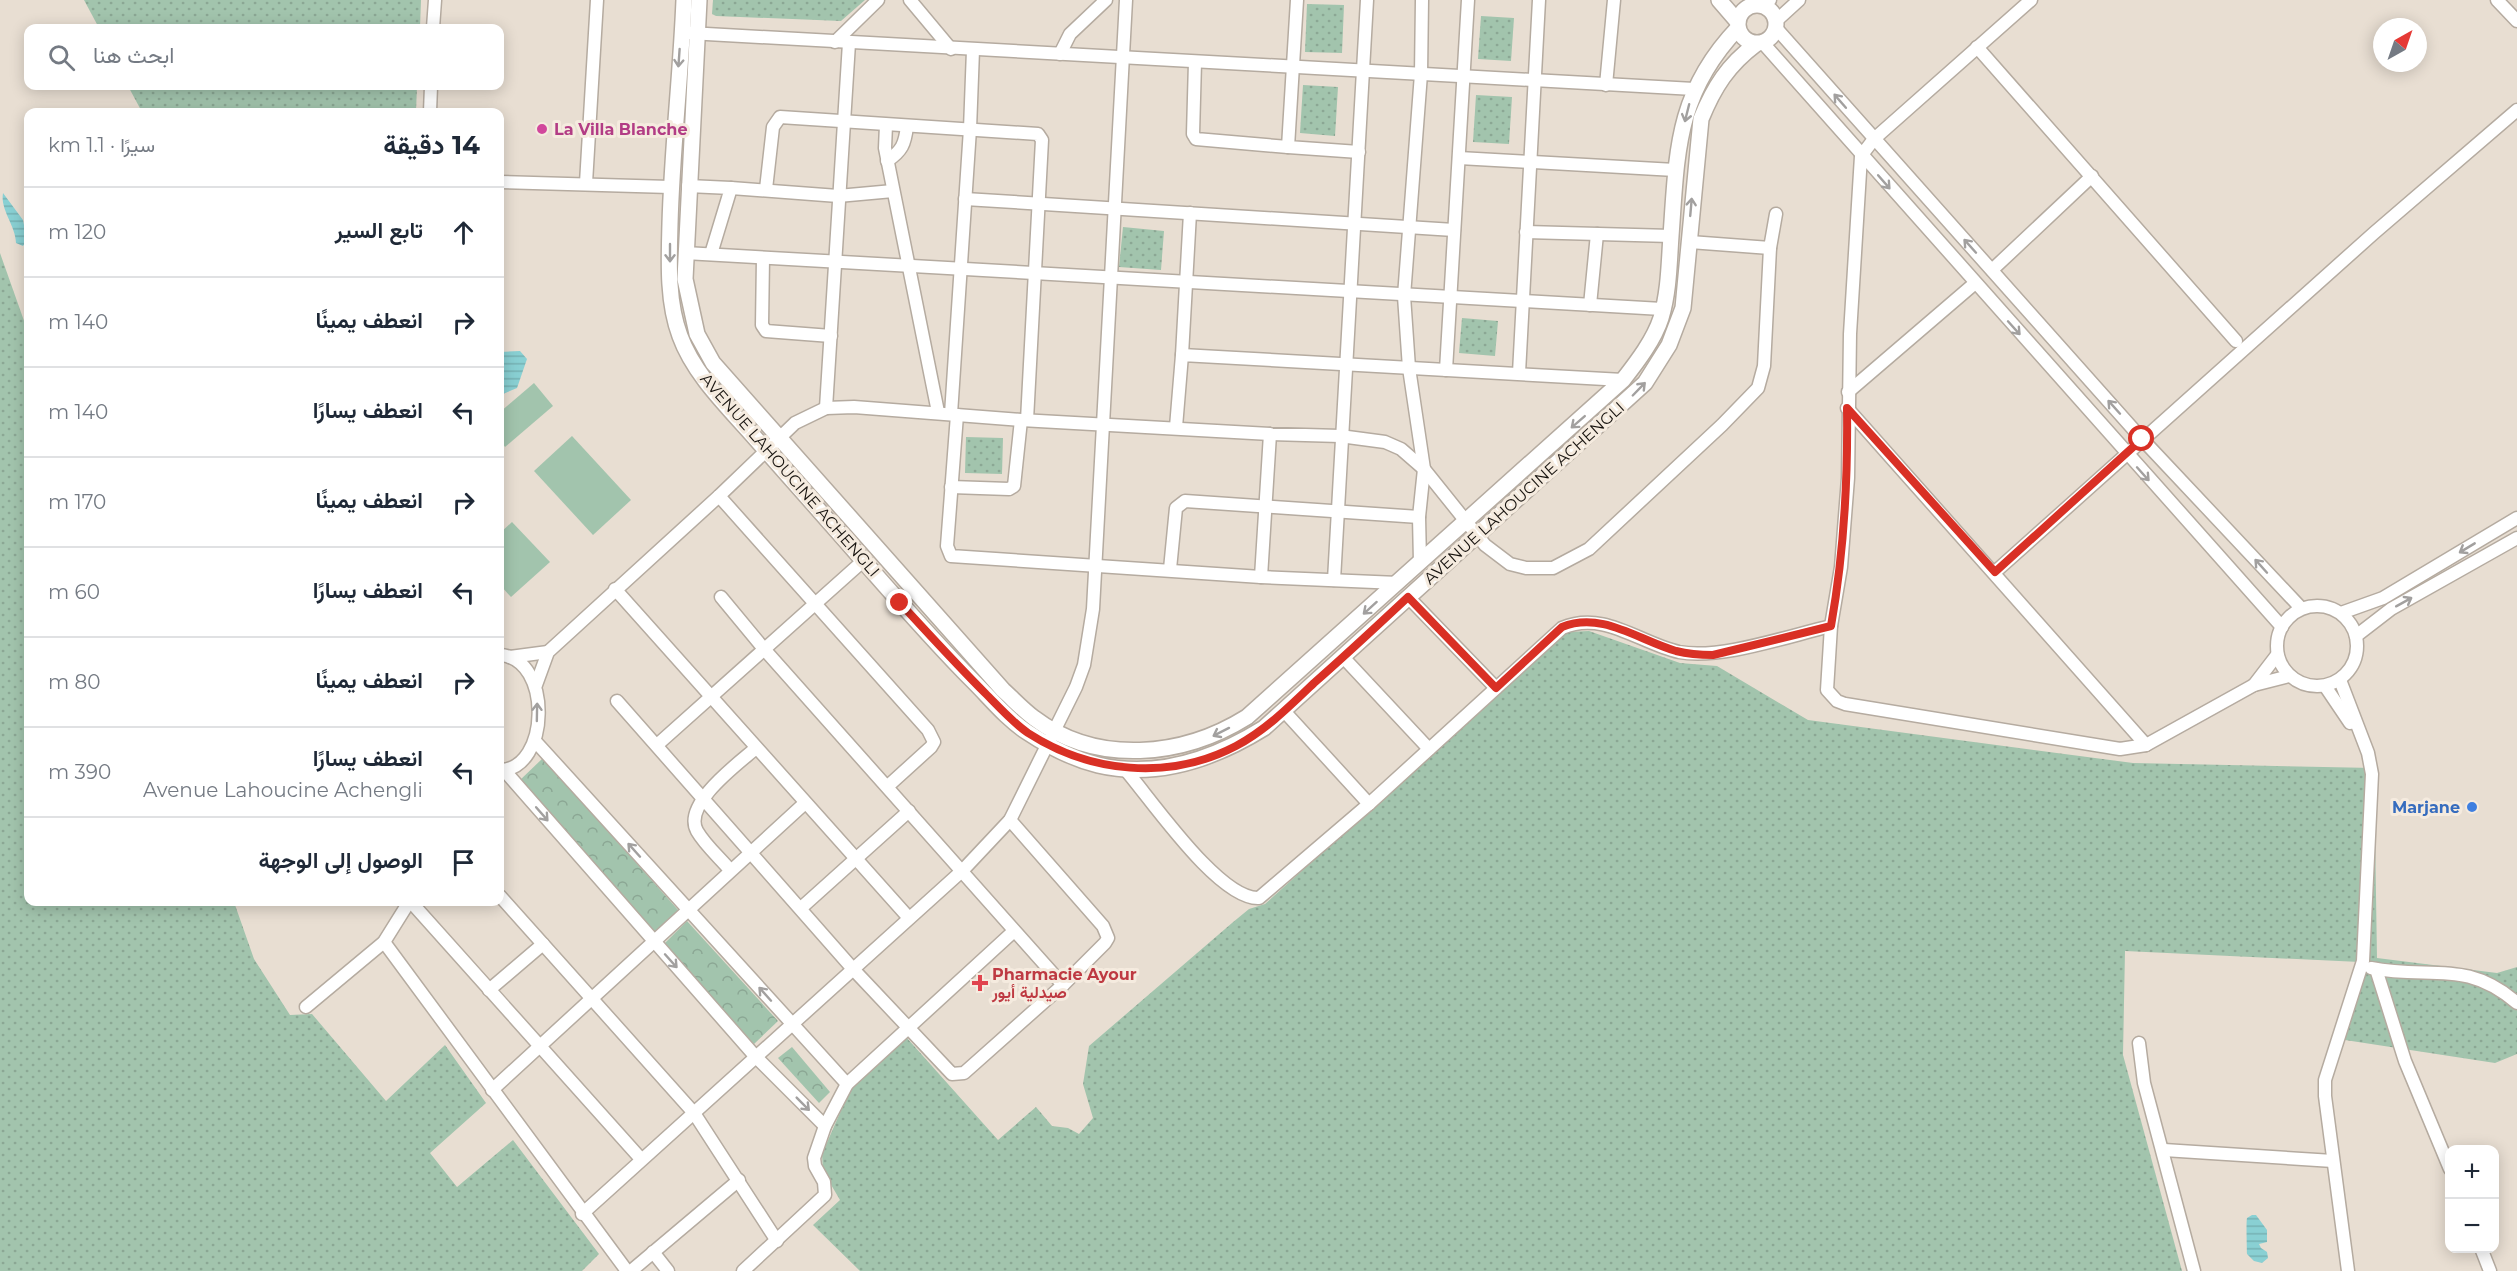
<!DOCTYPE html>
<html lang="ar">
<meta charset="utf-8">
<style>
body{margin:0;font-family:Montserrat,Vazirmatn,sans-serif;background:#f6f6f7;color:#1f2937;direction:rtl}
.controls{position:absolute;right:18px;bottom:18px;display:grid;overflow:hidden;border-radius:12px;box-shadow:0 3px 15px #0003}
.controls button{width:54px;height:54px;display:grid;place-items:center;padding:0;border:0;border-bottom:2px solid #e0e1e3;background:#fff;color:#1f2937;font:30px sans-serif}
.compass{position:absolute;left:2373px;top:18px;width:54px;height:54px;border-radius:50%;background:#fff;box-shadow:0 3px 15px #0003;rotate:40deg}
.stop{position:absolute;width:18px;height:18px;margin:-14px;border:4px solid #d93025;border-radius:50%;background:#fff}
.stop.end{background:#d93025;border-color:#fff;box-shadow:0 2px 6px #0008}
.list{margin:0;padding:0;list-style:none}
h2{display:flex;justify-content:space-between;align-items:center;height:78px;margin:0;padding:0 24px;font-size:26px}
h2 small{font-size:20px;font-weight:400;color:#747a83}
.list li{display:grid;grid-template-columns:39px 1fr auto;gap:18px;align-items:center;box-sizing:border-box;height:90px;padding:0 24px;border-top:2px solid #e0e1e3}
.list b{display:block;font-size:22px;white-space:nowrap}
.list p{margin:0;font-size:20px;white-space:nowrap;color:#747a83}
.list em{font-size:20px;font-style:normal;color:#747a83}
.icon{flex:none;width:33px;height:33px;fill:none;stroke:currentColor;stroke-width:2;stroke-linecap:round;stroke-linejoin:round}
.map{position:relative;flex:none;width:2517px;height:1271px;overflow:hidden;direction:ltr}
.search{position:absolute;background:#fff;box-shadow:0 3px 15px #0003;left:24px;top:24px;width:480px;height:66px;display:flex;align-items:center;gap:15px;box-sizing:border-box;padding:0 21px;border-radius:12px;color:#747a83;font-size:22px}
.panel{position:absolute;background:#fff;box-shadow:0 3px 15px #0003;left:24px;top:108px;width:480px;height:798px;border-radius:12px;direction:rtl}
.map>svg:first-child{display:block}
.grass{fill:url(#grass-dots)}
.park{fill:url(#park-crowns)}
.pitch{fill:#a2c4ad}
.water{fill:url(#water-rules)}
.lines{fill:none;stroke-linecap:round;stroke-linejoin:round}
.minor-casing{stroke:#b5aba0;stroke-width:15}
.tertiary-casing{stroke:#b5aba0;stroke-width:18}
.minor{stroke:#fff;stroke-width:12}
.tertiary{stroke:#fff;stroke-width:15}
.oneway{stroke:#a2a09f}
.route{stroke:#d93025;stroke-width:8}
.hotel-dot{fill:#d1479c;stroke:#f5ebdf;stroke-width:2}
.shop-dot{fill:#3f7fe0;stroke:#f5ebdf;stroke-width:2}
.health-dot{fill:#e0444e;stroke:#f5ebdf;stroke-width:2}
.labels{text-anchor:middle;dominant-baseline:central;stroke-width:6;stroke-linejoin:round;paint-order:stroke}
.hotel-label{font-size:16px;font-weight:bold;fill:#b23c85;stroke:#f5ebdf;text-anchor:start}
.street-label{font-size:16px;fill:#16120e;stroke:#f5ebdf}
.shop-label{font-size:16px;font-weight:bold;fill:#366cbe;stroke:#f5ebdf;text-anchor:end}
.health-label{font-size:16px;font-weight:bold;fill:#be3a42;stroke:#f5ebdf;text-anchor:start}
</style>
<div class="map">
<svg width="2517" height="1271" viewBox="0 0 2517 1271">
<defs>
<pattern id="grass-dots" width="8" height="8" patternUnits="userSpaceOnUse" patternTransform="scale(1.5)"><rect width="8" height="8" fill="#a2c4ad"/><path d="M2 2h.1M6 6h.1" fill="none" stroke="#8ba794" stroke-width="1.8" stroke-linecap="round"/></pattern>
<pattern id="park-crowns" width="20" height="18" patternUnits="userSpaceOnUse" patternTransform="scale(1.5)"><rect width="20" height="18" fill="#a2c4ad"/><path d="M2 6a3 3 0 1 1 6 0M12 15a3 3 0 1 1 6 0" fill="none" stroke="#8ba794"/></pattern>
<pattern id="water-rules" width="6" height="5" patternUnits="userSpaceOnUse" patternTransform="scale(1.5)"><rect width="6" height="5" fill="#89d0d3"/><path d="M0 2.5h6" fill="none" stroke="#76b2b4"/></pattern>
</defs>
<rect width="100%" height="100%" fill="#e8ded2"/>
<g class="grass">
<path d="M 84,0 L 421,0 L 420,28 L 99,28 Z"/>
<path d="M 713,0 L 865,0 L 841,21 L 716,16 L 712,14 Z"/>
<path d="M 1307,4 L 1344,5 L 1342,53 L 1305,52 Z"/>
<path d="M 1481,16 L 1514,18 L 1511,61 L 1478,59 Z"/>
<path d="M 1303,85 L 1338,87 L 1335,136 L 1300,133 Z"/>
<path d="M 128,86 L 417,86 L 416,112 L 142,112 Z"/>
<path d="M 1476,95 L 1512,97 L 1509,144 L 1473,142 Z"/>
<path d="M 1123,227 L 1164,231 L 1161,270 L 1119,267 Z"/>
<path d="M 0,253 L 28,332 L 28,902 L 234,902 L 254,959 L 290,1015 L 312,1014 L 386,1101 L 445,1045 L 486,1103 L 430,1153 L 457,1187 L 513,1140 L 599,1254 L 582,1271 L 0,1271 Z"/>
<path d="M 1462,318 L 1498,321 L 1495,356 L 1459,353 Z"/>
<path d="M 966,437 L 1003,438 L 1002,474 L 965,473 Z"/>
<path d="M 1589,631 L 1680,663 L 1717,666 L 1808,720 L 2133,763 L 2374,768 L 2377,958 L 2497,973 L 2517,967 L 2517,1054 L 2495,1063 L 2345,1040 L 2360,962 L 2125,951 L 2123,1055 L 2182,1271 L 860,1271 L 813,1225 L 840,1200 L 823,1171 L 822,1154 L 853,1083 L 906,1037 L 998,1140 L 1036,1107 L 1052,1126 L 1068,1128 L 1079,1134 L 1093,1118 L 1083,1084 L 1089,1046 L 1232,923 L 1249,909 L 1265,904 L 1567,632 Z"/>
</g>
<g class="park">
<path d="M 543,758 L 679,911 L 655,934 L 518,782 Z"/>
<path d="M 687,921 L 778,1021 L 754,1044 L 664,944 Z"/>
<path d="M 792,1047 L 830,1092 L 819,1103 L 778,1058 Z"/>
</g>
<g class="pitch">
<path d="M 534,383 L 553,406 L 505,447 L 500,440 L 500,412 Z"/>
<path d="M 572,436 L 631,500 L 593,535 L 534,471 Z"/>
<path d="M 512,522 L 550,562 L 511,597 L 500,585 L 500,533 Z"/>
</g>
<g class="water">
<path d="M 3,193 L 23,220 L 27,240 L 23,246 L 16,243 C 16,226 0,210 3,193 Z"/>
<path d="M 520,351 L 527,359 L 517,388 L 503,394 L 500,392 L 500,352 Z"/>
<path d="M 2252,1215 L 2256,1215 L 2267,1230 L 2267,1242 L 2259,1244 L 2261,1248 L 2267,1252 L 2268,1258 L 2262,1263 L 2254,1261 L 2247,1254 C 2247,1247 2246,1222 2247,1218 Z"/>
</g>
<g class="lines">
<g class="minor-casing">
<g id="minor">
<path d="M 910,0 L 951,49"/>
<path d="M 1297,0 L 1288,147 L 1359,152"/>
<path d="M 2031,0 L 1874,139 L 1861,156 L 1850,334 L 1848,478 L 1841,567 L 1831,626 L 1827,690 L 1837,701 L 1845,704 L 2120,749 L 2146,745 L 2254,685 L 2289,676"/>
<path d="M 2497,0 L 2517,21"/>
<path d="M 1764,6 L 1770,0"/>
<path d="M 1776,21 L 1799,0"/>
<path d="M 433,28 L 435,0"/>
<path d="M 1776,28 L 2142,439 L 2301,608"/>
<path d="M 689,33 L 1694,89"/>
<path d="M 835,42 L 878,0"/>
<path d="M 1763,43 L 2282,627"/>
<path d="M 1977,47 L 2236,341"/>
<path d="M 1060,54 L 1070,34 L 1106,0"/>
<path d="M 1195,62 L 1193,134 L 1196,139 L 1288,147"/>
<path d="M 1606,85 L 1614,0"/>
<path d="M 430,112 L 431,86"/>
<path d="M 886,125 L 885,148 L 938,412"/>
<path d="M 1459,158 L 1675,170"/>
<path d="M 887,161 C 902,151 905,144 907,126"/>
<path d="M 500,182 L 670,187"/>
<path d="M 586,183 L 597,0"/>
<path d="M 688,186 L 731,188 L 711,254"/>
<path d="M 731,188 L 838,196 L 893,191"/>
<path d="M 766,189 L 773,127 L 780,117 L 1038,134 L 1042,140 L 1027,420"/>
<path d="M 965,199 L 1454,230"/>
<path d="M 1526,232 L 1671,236"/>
<path d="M 1690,242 L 1770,248"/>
<path d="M 685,253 L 1662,309"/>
<path d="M 763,258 L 762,325 L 766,331 L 831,336"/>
<path d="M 1992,270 L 2092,176"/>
<path d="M 1590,305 L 1597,234"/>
<path d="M 1182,355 L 1190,213"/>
<path d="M 1446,370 L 1468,0"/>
<path d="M 1519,373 L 1539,0"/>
<path d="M 1848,392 L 1974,284"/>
<path d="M 826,408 L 849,43"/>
<path d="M 1847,408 L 2146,745"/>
<path d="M 951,414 L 970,129 L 973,50"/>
<path d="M 957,415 L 947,546 L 951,556 L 1261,577 L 1398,583"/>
<path d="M 1176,427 L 1182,355 L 1623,380"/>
<path d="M 951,487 L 1009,489 L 1014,486 L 1021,420"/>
<path d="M 719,496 L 928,730 L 934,742 L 931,747 L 888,786"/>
<path d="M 1420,562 L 1419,517 L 1424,469 L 1409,368 L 1404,296 L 1421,74 L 1422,0"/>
<path d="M 1170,569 L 1176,508 L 1185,501 L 1419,517"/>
<path d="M 1995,572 L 2374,233 L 2517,110"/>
<path d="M 1261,577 L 1270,434"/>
<path d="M 1334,580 L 1367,0"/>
<path d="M 615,589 L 909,918"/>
<path d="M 721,597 L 764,649 L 1063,985"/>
<path d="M 1408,597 L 1496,688"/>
<circle cx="2317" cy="646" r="40"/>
<path d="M 2341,613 L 2383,598 L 2517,518"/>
<path d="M 2356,636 L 2391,609 L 2517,538"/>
<path d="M 500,655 C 553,658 550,770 500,770"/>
<path d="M 510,657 L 548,652"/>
<path d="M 1343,657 L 1429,749"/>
<path d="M 2340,680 L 2368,753 L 2372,774 L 2363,961 L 2325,1080 L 2325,1096 L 2348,1271"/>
<path d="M 536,685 L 548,652 L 719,496 L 795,423 L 826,408 L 854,407 L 1021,420 L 1270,434 L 1340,436 L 1385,442 L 1401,449 L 1424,469 L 1485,545 L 1510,564 L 1526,568 L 1553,568 L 1589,549 L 1722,425 L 1758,388 L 1764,366 L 1770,248 L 1776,214"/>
<path d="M 2254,685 L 2277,655"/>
<path d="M 2325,686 L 2350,723"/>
<path d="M 617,701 L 853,969 L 952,1074 L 964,1073 L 1063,985 L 1105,943 L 1108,938 L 1103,926 L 1010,820"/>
<path d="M 1284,711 L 1369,804"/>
<path d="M 535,741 L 847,1084"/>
<path d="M 657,745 L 863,561"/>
<path d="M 1124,768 C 1151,799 1219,900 1259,898 L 1369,804 L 1562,628 C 1604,610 1639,643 1679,652 C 1720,660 1788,636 1831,626"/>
<path d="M 504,770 L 755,1056 L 825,1126"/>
<path d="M 730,870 C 720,858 705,845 697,831 C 682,804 739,763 756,748"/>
<path d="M 500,896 L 694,1113 L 777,1241"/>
<path d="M 411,902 L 641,1159"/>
<path d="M 801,908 L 909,811"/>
<path d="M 384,942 L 627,1271"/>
<path d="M 2371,968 C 2429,980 2465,958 2517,1003"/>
<path d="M 2376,969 L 2405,1061 L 2450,1169"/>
<path d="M 489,990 L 543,944"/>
<path d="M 306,1007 L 384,942 L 409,902"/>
<path d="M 2139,1043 L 2144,1083 L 2194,1271"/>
<path d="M 492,1090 L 805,803"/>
<path d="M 2164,1150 L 2333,1161"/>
<path d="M 582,1214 L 963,870 L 1010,820 L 1076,687 L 1084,665 L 1093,609 L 1126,0"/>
<path d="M 2481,1248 L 2490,1271"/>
<path d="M 653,1252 L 668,1271"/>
<path d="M 631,1271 L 739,1180"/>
<path d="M 743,1271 L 825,1195 L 824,1182 L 815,1166 L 814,1158 L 825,1126 L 847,1084 L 1014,931"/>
</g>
</g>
<g class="tertiary-casing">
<g id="tertiary">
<path d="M 684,0 C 681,75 672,149 670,224 C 669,260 667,302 680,336 C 694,375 729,408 756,439 C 781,467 806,496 831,524 C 878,577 924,632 974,682 C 991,699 1007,719 1027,732 C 1048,746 1074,759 1098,765 C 1157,779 1214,759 1264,728 L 1645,383 L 1669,345 L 1683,308 L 1701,119 C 1714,87 1728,65 1756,44"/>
<path d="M 699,0 L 685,279 L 697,334 L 713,363 L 1003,690 C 1013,699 1023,710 1034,718 C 1097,766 1183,757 1247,717 L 1623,380 C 1637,362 1654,340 1661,318 C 1669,291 1669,264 1671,236 C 1677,152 1676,93 1738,28"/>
<path d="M 1719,0 L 1738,22"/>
<circle cx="1757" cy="24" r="19"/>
</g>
</g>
<use href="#minor" class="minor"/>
<use href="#tertiary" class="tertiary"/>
</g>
<defs><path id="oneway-shaft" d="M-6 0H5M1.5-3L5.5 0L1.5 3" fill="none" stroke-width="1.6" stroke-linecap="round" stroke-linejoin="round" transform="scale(1.5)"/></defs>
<g class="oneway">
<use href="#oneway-shaft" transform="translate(679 58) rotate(94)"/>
<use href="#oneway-shaft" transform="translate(1840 101) rotate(-131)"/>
<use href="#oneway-shaft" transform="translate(1687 113) rotate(104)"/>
<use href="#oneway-shaft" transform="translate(1884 182) rotate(49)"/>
<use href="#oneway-shaft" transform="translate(1691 207) rotate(-85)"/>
<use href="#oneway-shaft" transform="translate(1970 246) rotate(-132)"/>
<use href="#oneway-shaft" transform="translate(670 253) rotate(90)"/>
<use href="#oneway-shaft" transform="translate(2014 328) rotate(48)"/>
<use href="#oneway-shaft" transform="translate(1639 389) rotate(-46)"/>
<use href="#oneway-shaft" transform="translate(2114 407) rotate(-132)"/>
<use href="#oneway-shaft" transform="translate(1578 422) rotate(139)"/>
<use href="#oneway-shaft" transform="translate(2143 474) rotate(48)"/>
<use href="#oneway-shaft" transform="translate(2467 548) rotate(149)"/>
<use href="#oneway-shaft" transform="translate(2261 566) rotate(-132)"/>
<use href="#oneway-shaft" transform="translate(2404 602) rotate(-29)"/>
<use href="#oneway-shaft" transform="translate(1370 608) rotate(138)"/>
<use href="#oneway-shaft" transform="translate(537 712) rotate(-89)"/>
<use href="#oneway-shaft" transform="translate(1221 732) rotate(153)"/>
<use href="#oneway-shaft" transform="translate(542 814) rotate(49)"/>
<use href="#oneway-shaft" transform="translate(634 850) rotate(-132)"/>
<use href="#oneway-shaft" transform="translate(671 961) rotate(48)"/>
<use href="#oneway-shaft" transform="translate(765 994) rotate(-132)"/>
<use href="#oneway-shaft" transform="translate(803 1104) rotate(45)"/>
</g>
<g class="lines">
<path class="route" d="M 900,603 C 928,633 955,663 985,693 C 998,706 1012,722 1028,733 C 1090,773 1169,781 1236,746 C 1266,730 1290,706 1314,683 C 1346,655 1377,626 1408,597 L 1496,688 L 1562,627 C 1602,611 1638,640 1676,651 C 1688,654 1700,655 1713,655 L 1831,626 C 1844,553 1848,482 1847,408 L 1995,572 L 2142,439"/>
</g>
<circle class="hotel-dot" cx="542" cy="129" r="6"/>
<circle class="shop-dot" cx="2472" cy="807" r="6"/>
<path class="health-dot" d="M977 974h6v6h6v6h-6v6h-6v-6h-6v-6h6z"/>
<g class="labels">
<g class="hotel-label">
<text x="554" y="129">La Villa Blanche</text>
</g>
<g class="street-label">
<text transform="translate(790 475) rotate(49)">AVENUE LAHOUCINE ACHENGLI</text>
<text transform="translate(1524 493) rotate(-42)">AVENUE LAHOUCINE ACHENGLI</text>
</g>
<g class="shop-label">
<text x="2460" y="807">Marjane</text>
</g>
<g class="health-label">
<text x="992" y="974">Pharmacie Ayour<tspan x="992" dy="18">صيدلية أيور</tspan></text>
</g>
</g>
</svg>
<div class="controls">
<button>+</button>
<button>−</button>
</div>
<svg class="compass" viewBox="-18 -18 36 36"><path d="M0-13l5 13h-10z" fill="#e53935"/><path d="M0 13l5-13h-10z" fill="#747a83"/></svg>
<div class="stop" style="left:2142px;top:439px"></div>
<div class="stop end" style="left:900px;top:603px"></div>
<div class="search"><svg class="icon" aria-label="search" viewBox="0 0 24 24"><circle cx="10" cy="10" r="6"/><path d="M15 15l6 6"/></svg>ابحث هنا</div>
<section class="panel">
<h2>14 دقيقة<small>سيرًا · 1.1 km</small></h2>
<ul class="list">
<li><svg class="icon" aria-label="ahead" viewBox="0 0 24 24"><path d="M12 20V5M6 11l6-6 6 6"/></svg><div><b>تابع السير</b></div><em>120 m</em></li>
<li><svg class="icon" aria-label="right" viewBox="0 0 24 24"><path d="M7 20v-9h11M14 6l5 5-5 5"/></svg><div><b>انعطف يمينًا</b></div><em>140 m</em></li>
<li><svg class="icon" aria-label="left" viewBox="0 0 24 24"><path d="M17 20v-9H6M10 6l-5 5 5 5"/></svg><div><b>انعطف يسارًا</b></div><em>140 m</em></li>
<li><svg class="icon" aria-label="right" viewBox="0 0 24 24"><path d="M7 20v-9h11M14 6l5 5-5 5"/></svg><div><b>انعطف يمينًا</b></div><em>170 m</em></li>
<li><svg class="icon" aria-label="left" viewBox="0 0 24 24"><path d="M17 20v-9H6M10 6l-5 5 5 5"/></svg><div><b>انعطف يسارًا</b></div><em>60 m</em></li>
<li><svg class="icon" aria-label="right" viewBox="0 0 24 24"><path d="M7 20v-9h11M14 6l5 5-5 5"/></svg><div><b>انعطف يمينًا</b></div><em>80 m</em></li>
<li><svg class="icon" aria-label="left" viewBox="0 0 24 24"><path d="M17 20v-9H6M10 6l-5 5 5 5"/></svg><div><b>انعطف يسارًا</b><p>Avenue Lahoucine Achengli</p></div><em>390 m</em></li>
<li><svg class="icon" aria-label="arrive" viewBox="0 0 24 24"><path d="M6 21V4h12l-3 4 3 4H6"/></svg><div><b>الوصول إلى الوجهة</b></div></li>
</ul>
</section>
</div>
